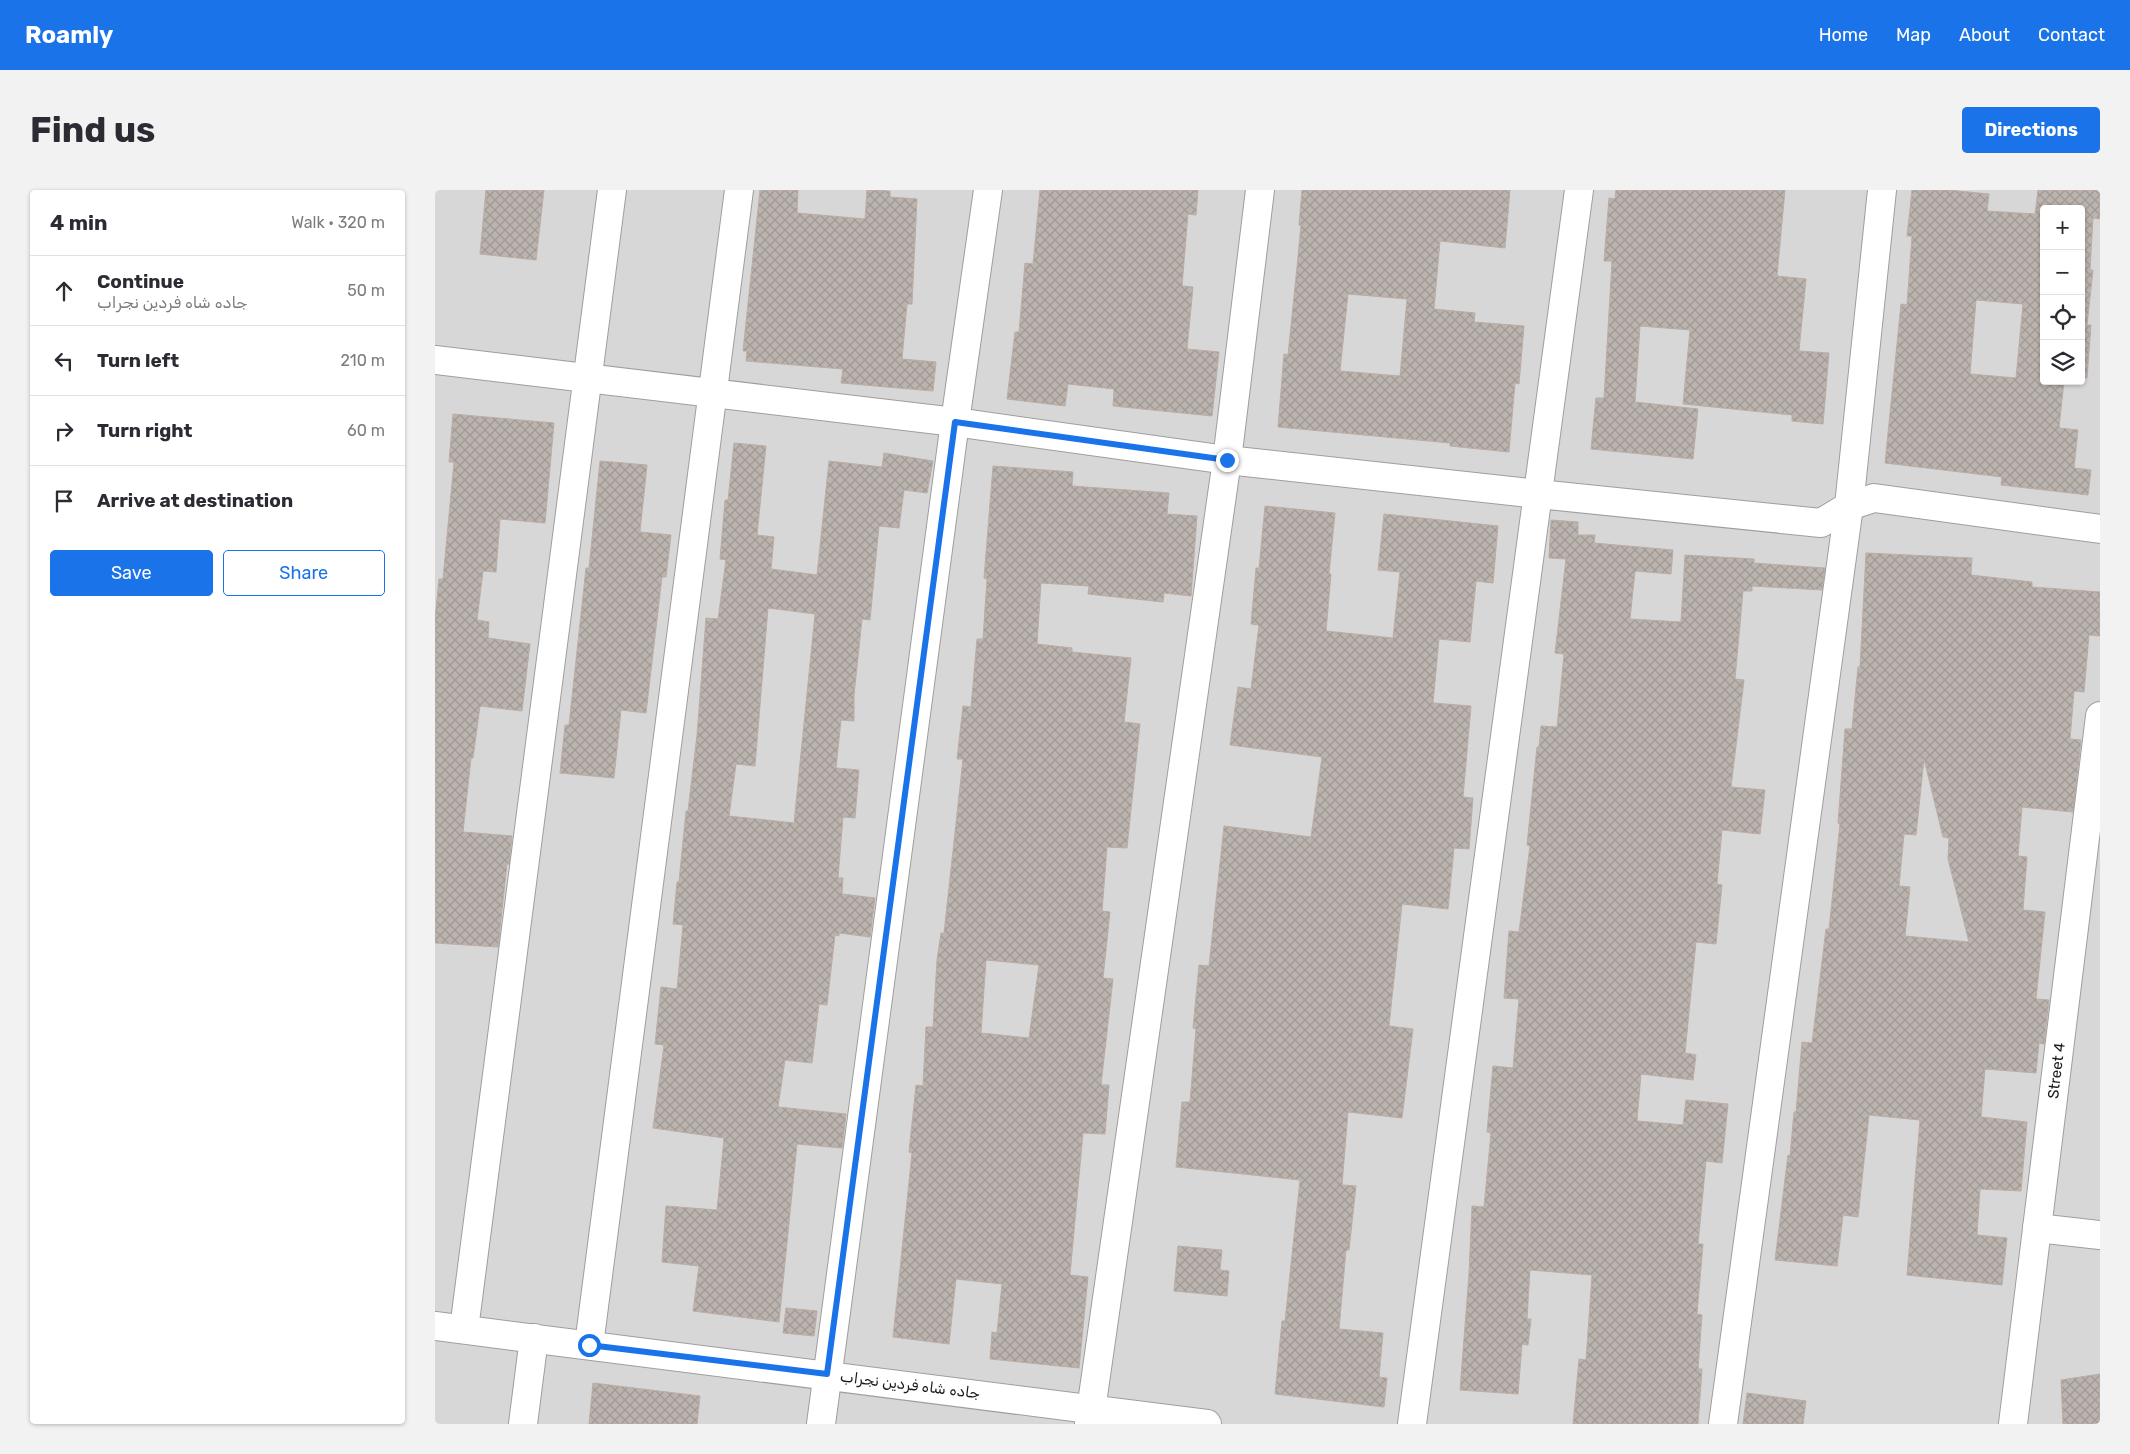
<!DOCTYPE html>
<meta charset="utf-8">
<style>
body{margin:0;font-family:Rubik,"Noto Naskh Arabic",sans-serif;background:#f2f2f3;color:#2b2b33}
.controls{position:absolute;right:15px;top:15px;display:grid;overflow:hidden;border-radius:5px;box-shadow:0 1px 4px #0004}
.controls button{width:45px;height:45px;display:grid;place-items:center;padding:0;border:0;border-bottom:1px solid #e1e1e2;background:#fff;color:#2b2b33;font:25px sans-serif}
.stop{position:absolute;width:15px;height:15px;margin:-11px;border:4px solid #1a73e8;border-radius:50%;background:#fff}
.stop.end{background:#1a73e8;border-color:#fff;box-shadow:0 1px 5px #0008}
.list{margin:0;padding:0;list-style:none}
h2{display:flex;justify-content:space-between;align-items:center;height:65px;margin:0;padding:0 20px;font-size:21px}
h2 small{font-size:16px;font-weight:400;color:#7c7c81}
.list li{display:grid;grid-template-columns:32px 1fr auto;gap:15px;align-items:center;box-sizing:border-box;height:70px;padding:0 20px;border-top:1px solid #e1e1e2}
.list b{display:block;font-size:19px;white-space:nowrap}
.list p{margin:0;font-size:16px;white-space:nowrap;color:#7c7c81}
.list em{font-size:16px;font-style:normal;color:#7c7c81}
.actions{display:flex;gap:10px;padding:15px 20px}
.actions a{flex:1;padding:11px 0;border:1px solid #1a73e8;border-radius:5px;text-align:center;font-size:18px;color:#1a73e8}
.actions .main{background:#1a73e8;color:#fff}
.icon{flex:none;width:28px;height:28px;fill:none;stroke:currentColor;stroke-width:2;stroke-linecap:round;stroke-linejoin:round}
.map{position:relative;flex:none;width:1665px;height:1234px;overflow:hidden;border-radius:5px}
header{display:flex;align-items:center;gap:30px;box-sizing:border-box;height:70px;padding:0 25px;background:#1a73e8;color:#fff}
header strong{font-size:24px}
nav{display:flex;gap:28px;margin-inline-start:auto;font-size:18px}
.intro{display:flex;align-items:center;justify-content:space-between;box-sizing:border-box;height:120px;padding:0 30px}
h1{margin:0;font-size:35px}
.button{padding:12px 22px;border-radius:5px;background:#1a73e8;color:#fff;font-size:18px;font-weight:700}
main{display:flex;gap:30px;padding:0 30px}
aside{flex:1;background:#fff;border-radius:5px;box-shadow:0 1px 4px #0004}
.map>svg:first-child{display:block}
.residential{fill:#d8d7d7;fill-rule:evenodd}
.building{fill:url(#building-cross-hatch);stroke:#bbada5;fill-rule:evenodd}
.lines{fill:none;stroke-linecap:round;stroke-linejoin:round}
.minor-casing{stroke:#9e9e9e;stroke-width:30}
.minor{stroke:#fff;stroke-width:28}
.route{stroke:#1a73e8;stroke-width:6}
.labels{text-anchor:middle;dominant-baseline:central;stroke-width:4;stroke-linejoin:round;paint-order:stroke}
.street-label{font-size:15px;fill:#1a1a1a;stroke:#fff}
</style>
<header>
<strong>Roamly</strong>
<nav><a>Home</a><a>Map</a><a>About</a><a>Contact</a></nav>
</header>
<div class="intro"><h1>Find us</h1><a class="button">Directions</a></div>
<main>
<aside>
<h2>4 min<small>Walk · 320 m</small></h2>
<ul class="list">
<li><svg class="icon" aria-label="ahead" viewBox="0 0 24 24"><path d="M12 20V5M6 11l6-6 6 6"/></svg><div><b>Continue</b><p>جاده شاه فردین نجراب</p></div><em>50 m</em></li>
<li><svg class="icon" aria-label="left" viewBox="0 0 24 24"><path d="M17 20v-9H6M10 6l-5 5 5 5"/></svg><div><b>Turn left</b></div><em>210 m</em></li>
<li><svg class="icon" aria-label="right" viewBox="0 0 24 24"><path d="M7 20v-9h11M14 6l5 5-5 5"/></svg><div><b>Turn right</b></div><em>60 m</em></li>
<li><svg class="icon" aria-label="arrive" viewBox="0 0 24 24"><path d="M6 21V4h12l-3 4 3 4H6"/></svg><div><b>Arrive at destination</b></div></li>
</ul>
<div class="actions"><a class="main">Save</a><a>Share</a></div>
</aside>
<div class="map">
<svg width="1665" height="1234" viewBox="0 0 1665 1234">
<defs>
<pattern id="building-cross-hatch" width="8" height="8" patternUnits="userSpaceOnUse" patternTransform="scale(1.25)"><rect width="8" height="8" fill="#bbb3ae"/><path d="M0 0l8 8M0 8l8-8" fill="none" stroke="#a09995"/></pattern>
</defs>
<rect width="100%" height="100%" fill="#ebe7e1"/>
<path class="residential" d="M 0,0 L 1665,0 L 1665,1234 L 0,1234 ZM 1609,19 L 1646,19 L 1646,191 L 1609,191 Z"/>
<g class="building">
<path d="M 51,0 L 109,0 L 101,70 L 45,64 Z"/>
<path d="M 325,0 L 363,0 L 362,23 L 430,29 L 432,0 L 455,1 L 455,7 L 482,9 L 477,114 L 472,114 L 467,169 L 501,172 L 498,201 L 406,193 L 408,179 L 311,171 L 312,161 L 308,161 Z"/>
<path d="M 605,0 L 763,0 L 761,25 L 753,24 L 747,96 L 758,97 L 752,159 L 784,162 L 777,226 L 678,216 L 679,199 L 633,194 L 630,216 L 572,209 L 580,142 L 584,142 L 590,73 L 598,74 Z"/>
<path d="M 867,0 L 1075,0 L 1070,58 L 1005,51 L 999,119 L 1040,123 L 1039,132 L 1089,136 L 1084,194 L 1080,193 L 1074,262 L 1015,256 L 1015,253 L 843,237 L 849,164 L 853,165 L 862,77 L 866,35 L 864,35 ZM 913,104 L 972,109 L 965,186 L 905,181 Z"/>
<path d="M 1181,0 L 1350,0 L 1342,86 L 1371,89 L 1364,161 L 1394,163 L 1388,234 L 1357,231 L 1357,225 L 1248,214 L 1255,140 L 1205,136 L 1200,212 L 1263,219 L 1258,269 L 1156,259 L 1161,208 L 1169,208 L 1177,71 L 1169,71 L 1174,8 L 1180,9 Z"/>
<path d="M 1477,0 L 1513,0 L 1554,4 L 1552,21 L 1600,24 L 1603,0 L 1665,0 L 1665,29 L 1658,28 L 1655,80 L 1658,80 L 1652,135 L 1656,135 L 1652,188 L 1646,187 L 1646,19 L 1609,19 L 1609,191 L 1629,191 L 1624,238 L 1643,240 L 1639,278 L 1656,280 L 1653,305 L 1566,295 L 1567,287 L 1450,273 L 1466,114 L 1472,115 L 1477,46 L 1472,46 ZM 1541,110 L 1588,114 L 1581,188 L 1535,184 Z"/>
<path d="M 18,224 L 119,233 L 110,333 L 65,329 L 61,382 L 48,381 L 42,430 L 54,432 L 53,448 L 95,454 L 87,521 L 45,516 L 38,568 L 36,568 L 28,642 L 77,646 L 74,674 L 72,674 L 63,757 L 0,753 L 0,429 L 4,389 L 8,389 L 19,272 L 14,272 Z"/>
<path d="M 299,253 L 331,256 L 322,345 L 339,347 L 336,379 L 382,385 L 394,271 L 447,277 L 449,263 L 498,271 L 492,303 L 469,300 L 464,338 L 444,336 L 435,430 L 427,429 L 419,505 L 419,531 L 406,530 L 401,578 L 424,580 L 420,628 L 408,627 L 403,688 L 408,688 L 407,704 L 440,708 L 435,747 L 404,743 L 404,746 L 400,745 L 392,815 L 384,814 L 377,873 L 350,870 L 343,917 L 411,924 L 407,958 L 362,954 L 344,1132 L 258,1121 L 264,1076 L 227,1072 L 231,1016 L 282,1020 L 289,948 L 218,938 L 229,855 L 220,854 L 226,797 L 242,799 L 248,735 L 238,734 L 242,692 L 244,692 L 251,621 L 253,621 L 262,545 L 271,428 L 283,429 L 291,370 L 285,369 L 290,310 L 293,310 ZM 333,418 L 380,424 L 359,633 L 294,626 L 301,574 L 320,576 Z"/>
<path d="M 165,271 L 212,275 L 205,342 L 236,345 L 231,387 L 227,387 L 211,523 L 186,520 L 179,588 L 125,583 L 130,535 L 134,535 L 151,378 L 154,378 Z"/>
<path d="M 558,276 L 638,282 L 637,296 L 734,303 L 732,324 L 762,326 L 756,406 L 729,403 L 728,412 L 653,404 L 654,396 L 606,393 L 602,454 L 637,458 L 637,462 L 696,468 L 689,532 L 705,534 L 692,658 L 672,657 L 667,721 L 675,722 L 668,788 L 678,789 L 666,895 L 674,895 L 670,944 L 648,943 L 635,1085 L 653,1087 L 644,1178 L 555,1169 L 557,1142 L 562,1143 L 567,1094 L 521,1089 L 514,1154 L 458,1147 L 477,963 L 474,962 L 481,895 L 488,896 L 491,837 L 498,837 L 502,770 L 506,743 L 509,743 L 528,569 L 522,569 L 528,516 L 536,517 L 542,449 L 548,449 L 552,389 L 549,388 ZM 551,770 L 604,775 L 594,848 L 546,843 Z"/>
<path d="M 830,316 L 900,323 L 894,384 L 896,384 L 891,441 L 958,448 L 965,382 L 943,380 L 949,324 L 1063,336 L 1058,393 L 1041,391 L 1035,452 L 1004,449 L 998,513 L 1036,516 L 1028,607 L 1038,608 L 1034,659 L 1019,658 L 1013,719 L 967,714 L 954,836 L 978,839 L 967,928 L 913,922 L 907,995 L 921,996 L 914,1060 L 911,1060 L 904,1139 L 948,1143 L 944,1187 L 952,1188 L 949,1217 L 840,1204 L 847,1131 L 850,1131 L 865,990 L 741,977 L 747,912 L 755,912 L 761,839 L 758,838 L 764,775 L 774,776 L 789,636 L 876,647 L 887,567 L 795,555 L 803,497 L 816,499 L 824,435 L 816,434 L 821,378 L 824,378 Z"/>
<path d="M 1116,330 L 1143,332 L 1143,345 L 1160,345 L 1159,353 L 1238,360 L 1236,384 L 1200,381 L 1195,429 L 1246,432 L 1250,365 L 1319,369 L 1319,373 L 1390,378 L 1387,400 L 1317,396 L 1317,401 L 1308,401 L 1300,489 L 1309,490 L 1296,597 L 1330,600 L 1325,644 L 1287,640 L 1282,694 L 1287,695 L 1281,754 L 1261,752 L 1250,863 L 1261,865 L 1258,890 L 1206,884 L 1202,931 L 1248,935 L 1251,910 L 1293,914 L 1287,973 L 1271,971 L 1263,1054 L 1268,1054 L 1262,1124 L 1267,1125 L 1263,1179 L 1267,1179 L 1263,1234 L 1138,1234 L 1144,1169 L 1151,1170 L 1157,1085 L 1095,1080 L 1092,1129 L 1096,1129 L 1093,1155 L 1087,1154 L 1083,1204 L 1025,1200 L 1034,1084 L 1037,1016 L 1049,1017 L 1056,943 L 1052,942 L 1058,876 L 1078,878 L 1084,809 L 1069,808 L 1074,741 L 1084,742 L 1095,656 L 1092,655 L 1102,557 L 1104,557 L 1106,536 L 1122,537 L 1129,464 L 1120,463 L 1131,369 L 1114,368 Z"/>
<path d="M 1431,363 L 1537,368 L 1536,385 L 1597,392 L 1597,397 L 1665,402 L 1665,446 L 1654,445 L 1649,502 L 1639,501 L 1635,549 L 1646,550 L 1638,622 L 1587,617 L 1583,666 L 1592,667 L 1588,720 L 1610,722 L 1601,809 L 1614,810 L 1609,854 L 1604,853 L 1601,883 L 1550,879 L 1546,927 L 1592,932 L 1586,1001 L 1545,999 L 1542,1045 L 1572,1048 L 1567,1095 L 1472,1085 L 1485,930 L 1434,925 L 1423,1027 L 1408,1025 L 1402,1076 L 1340,1070 L 1353,965 L 1355,966 L 1359,922 L 1361,922 L 1367,852 L 1377,853 L 1391,739 L 1394,739 L 1405,634 L 1403,633 L 1410,539 L 1417,539 L 1423,477 L 1425,477 ZM 1489,569 L 1508,647 L 1514,648 L 1513,669 L 1534,752 L 1470,746 L 1475,697 L 1464,696 L 1469,644 L 1481,645 Z"/>
<path d="M 743,1056 L 787,1060 L 785,1080 L 794,1081 L 792,1106 L 739,1101 Z"/>
<path d="M 351,1118 L 382,1121 L 379,1146 L 348,1143 Z"/>
<path d="M 1665,1184 L 1665,1234 L 1628,1234 L 1626,1190 Z"/>
<path d="M 158,1193 L 265,1206 L 262,1234 L 154,1234 Z"/>
<path d="M 1312,1203 L 1371,1211 L 1368,1234 L 1308,1234 Z"/>
</g>
<g class="lines">
<g class="minor-casing">
<g id="minor">
<path d="M 0,170 L 520,232 L 792,270 L 1103,304 L 1386,333 L 1414,316 L 1439,308 L 1665,339"/>
<path d="M 1602,1038 L 1665,1045"/>
<path d="M 0,1136 L 772,1234"/>
<path d="M 29,1139 L 177,0"/>
<path d="M 154,1155 L 304,0"/>
<path d="M 88,1234 L 99,1148"/>
<path d="M 386,1234 L 520,232 L 553,0"/>
<path d="M 654,1234 L 792,270 L 825,0"/>
<path d="M 977,1234 L 1144,0"/>
<path d="M 1288,1234 L 1414,316 L 1447,0"/>
<path id="s1" d="M 1578,1234 L 1665,526"/>
</g>
</g>
<use href="#minor" class="minor"/>
</g>
<g class="lines">
<path class="route" d="M 154,1155 L 392,1184 L 520,232 L 792,270"/>
</g>
<g class="labels">
<g class="street-label">
<text stroke="none"><textPath href="#s1" startOffset="356">Street 4</textPath></text>
<text transform="translate(475 1195) rotate(7)">جاده شاه فردین نجراب</text>
</g>
</g>
</svg>
<div class="controls">
<button>+</button>
<button>−</button>
<button><svg class="icon" aria-label="locate" viewBox="0 0 24 24"><circle cx="12" cy="12" r="6"/><path d="M12 2v4M12 18v4M2 12h4M18 12h4"/></svg></button>
<button><svg class="icon" aria-label="layers" viewBox="0 0 24 24"><path d="M12 4l9 5-9 5-9-5zM3 14l9 5 9-5"/></svg></button>
</div>
<div class="stop" style="left:154px;top:1155px"></div>
<div class="stop end" style="left:792px;top:270px"></div>
</div>
</main>
